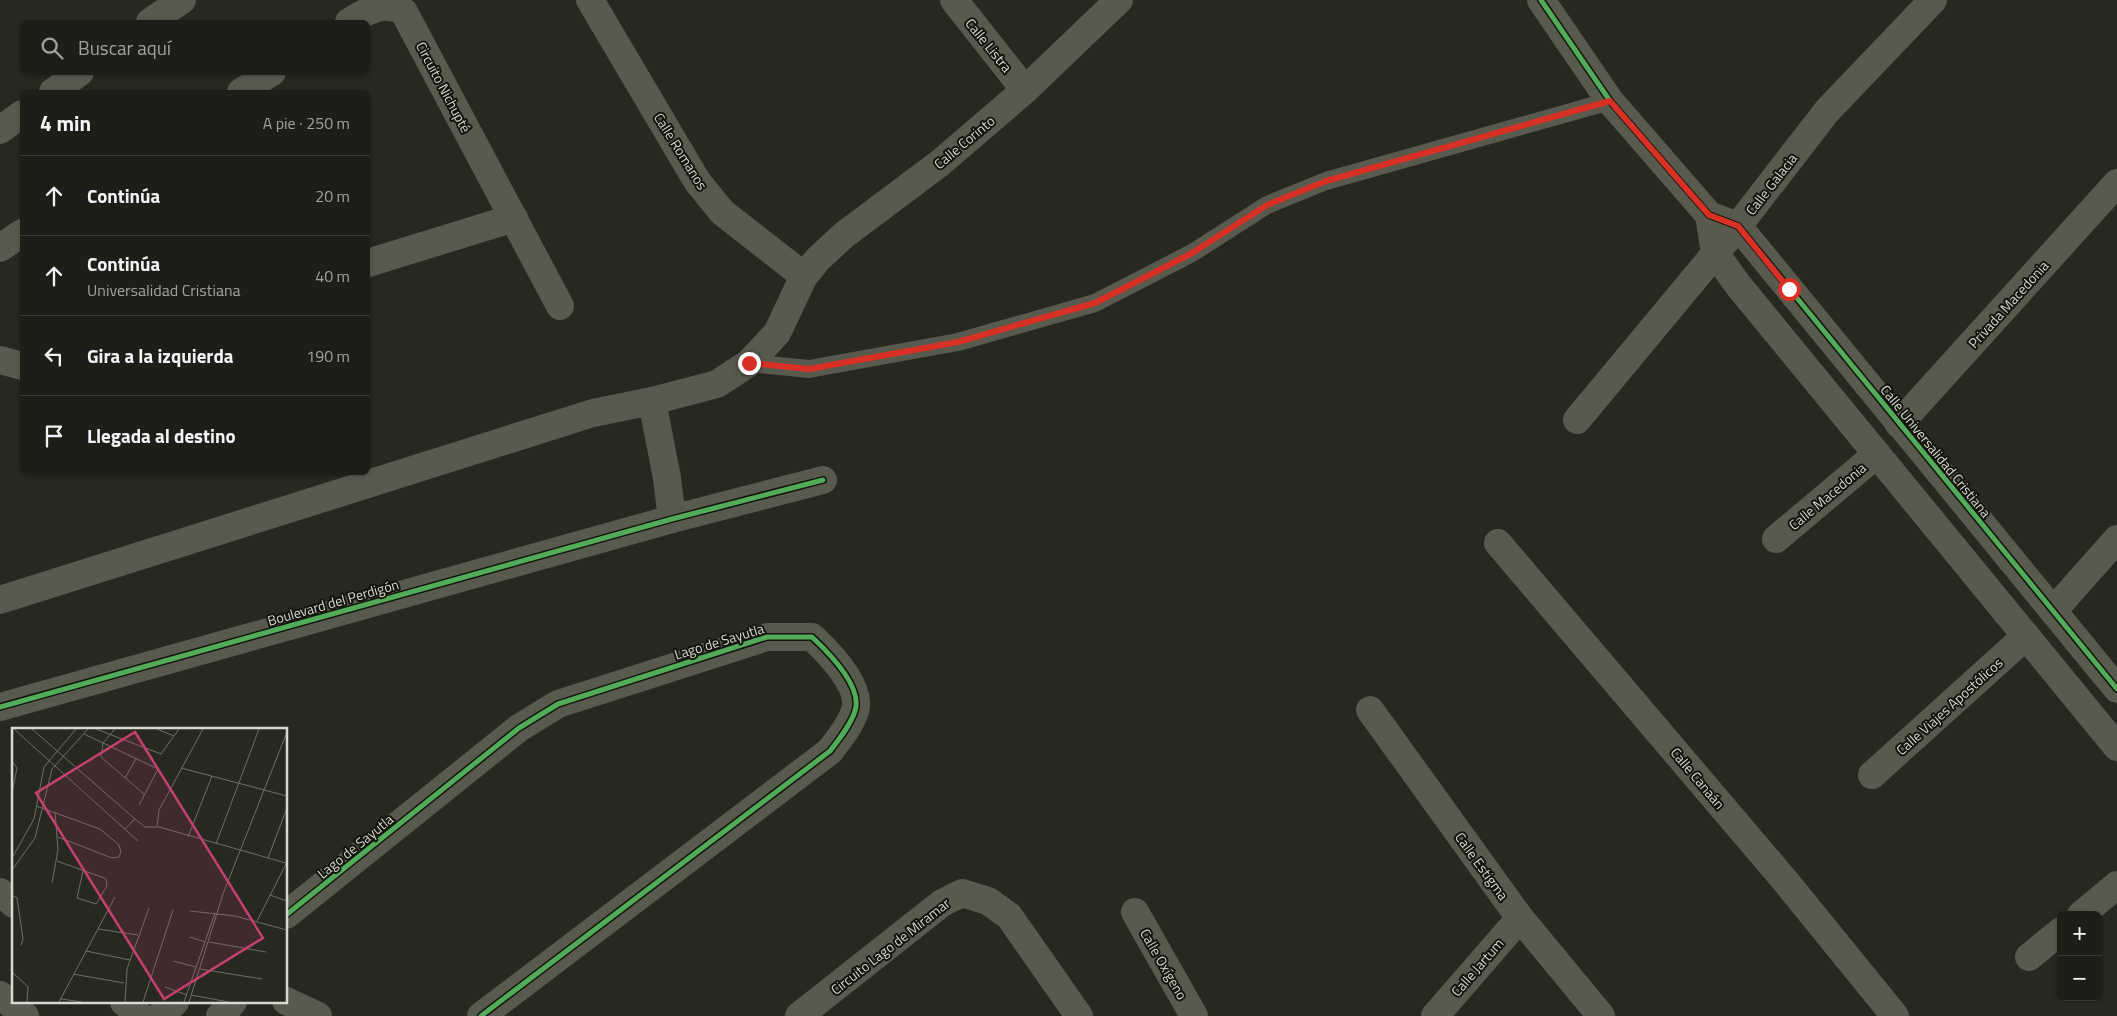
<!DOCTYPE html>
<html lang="es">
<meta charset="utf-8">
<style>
body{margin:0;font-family:"Titillium Web",sans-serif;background:#252721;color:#f1f3f6}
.controls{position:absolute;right:15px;bottom:15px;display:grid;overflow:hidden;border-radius:8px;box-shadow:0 1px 4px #0004}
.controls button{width:45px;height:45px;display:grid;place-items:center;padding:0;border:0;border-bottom:1px solid #3b3c37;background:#1d1e18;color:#f1f3f6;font:25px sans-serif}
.stop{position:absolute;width:15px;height:15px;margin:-11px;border:4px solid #d93025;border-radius:50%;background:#fff}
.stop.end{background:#d93025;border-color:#fff;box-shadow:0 1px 5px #0008}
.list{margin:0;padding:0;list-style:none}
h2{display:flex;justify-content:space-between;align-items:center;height:65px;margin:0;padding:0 20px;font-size:21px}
h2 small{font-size:16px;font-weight:400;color:#a0a2a2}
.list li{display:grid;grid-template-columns:32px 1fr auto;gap:15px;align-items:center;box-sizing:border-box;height:80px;padding:0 20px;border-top:1px solid #3b3c37}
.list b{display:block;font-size:19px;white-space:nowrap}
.list p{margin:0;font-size:16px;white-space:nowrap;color:#a0a2a2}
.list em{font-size:16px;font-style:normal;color:#a0a2a2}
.icon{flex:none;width:28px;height:28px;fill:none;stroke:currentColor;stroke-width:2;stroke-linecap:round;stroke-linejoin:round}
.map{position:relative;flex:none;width:2117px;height:1016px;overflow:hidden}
.search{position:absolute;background:#1d1e18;box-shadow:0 1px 4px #0004;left:20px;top:20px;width:350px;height:55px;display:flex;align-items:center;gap:12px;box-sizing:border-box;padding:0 18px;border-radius:8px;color:#a0a2a2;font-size:19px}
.panel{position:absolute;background:#1d1e18;box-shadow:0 1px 4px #0004;left:20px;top:90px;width:350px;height:385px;border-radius:8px}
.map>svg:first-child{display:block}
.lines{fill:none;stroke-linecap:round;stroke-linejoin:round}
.lane{stroke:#585a4e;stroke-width:18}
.street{stroke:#585a4e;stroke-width:28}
.cycleway-casing{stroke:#13140d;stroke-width:8}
.cycleway{stroke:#51ab58;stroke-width:5}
.route{stroke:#d93025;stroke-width:6}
.labels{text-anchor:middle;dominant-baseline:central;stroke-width:4;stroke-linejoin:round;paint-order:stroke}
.street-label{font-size:14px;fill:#d8dad0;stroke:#13140d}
.inset-road{fill:none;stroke:#6e6f66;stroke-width:1}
.view{fill:#c63f72;fill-opacity:0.15;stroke:#c63f72;stroke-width:2.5}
.inset-edge{fill:none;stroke:#d8dad0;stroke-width:2.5}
</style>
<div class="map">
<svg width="2117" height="1016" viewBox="0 0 2117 1016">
<rect width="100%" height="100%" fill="#272820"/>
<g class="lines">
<path class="lane" d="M 749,363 L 809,369 L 958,342 L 1095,303 L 1192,253 L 1267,205 L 1326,181 L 1610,101"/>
<g class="street">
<path d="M 590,0 L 697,181 L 722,212 L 804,276"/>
<path d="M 954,0 L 1025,90"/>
<path d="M 1541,0 L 1610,101 L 1709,215 L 1738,226 L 2117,689"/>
<path d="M 150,22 L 182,0"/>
<path d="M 349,22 C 366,11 386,0 404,12 L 560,306"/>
<path d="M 53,92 L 80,72"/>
<path d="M 241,92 L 272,72"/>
<path d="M 0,130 L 22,114"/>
<path d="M 1709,215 L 1715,253 L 1738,285 L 2117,747"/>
<path d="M 0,248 L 22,233"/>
<path d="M 368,263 L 514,218"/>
<path d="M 0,360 L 22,366"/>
<path d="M 652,401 L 717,384 L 749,363 L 777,333 L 804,276 L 818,259 L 844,235 L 940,163 L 1025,90 L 1119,0"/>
<path d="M 1577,420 L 1738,226 L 1827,111 L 1933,0"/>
<path d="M 1899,424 L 2117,183"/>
<path d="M 1776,539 L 1877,454"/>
<path d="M 1498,543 L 1787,883 L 1895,1016"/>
<path d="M 0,600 L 593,413 L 652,401 L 667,478 L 672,519"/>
<path d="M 2053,611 L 2117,539"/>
<path d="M 0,707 L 672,519 L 823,480"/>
<path d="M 1370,710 L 1520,918 L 1601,1016"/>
<path d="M 1872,775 L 2026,636"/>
<path d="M 0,892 L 14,904"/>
<path d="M 1135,912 L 1194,1016"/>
<path d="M 286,915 L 519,728 L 558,704 L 767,637 L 812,637 C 828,652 863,687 855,711 C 850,726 839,739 830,751 L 481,1016"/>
<path d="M 2081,915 L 2117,885"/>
<path d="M 2029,957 L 2061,931"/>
<path d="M 0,995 L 25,1016"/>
<path d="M 286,1001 L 318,1016"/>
<path d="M 124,1002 L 140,1016"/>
<path d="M 160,1016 L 175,1002"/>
<path d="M 220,1016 L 233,1002"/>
<path d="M 799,1016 L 942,903 L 962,893 L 988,901 L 1009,916 L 1079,1016"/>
<path d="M 1435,1016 L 1520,918"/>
</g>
<g class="cycleway-casing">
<g id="cycleway">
<path d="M 1541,0 L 1610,101 L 1709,215 L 1738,226 L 2117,689"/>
<path d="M 0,707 L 672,519 L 823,480"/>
<path d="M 286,915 L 519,728 L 558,704 L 767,637 L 812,637 C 828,652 863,687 855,711 C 850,726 839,739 830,751 L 481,1016"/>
</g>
</g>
<use href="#cycleway" class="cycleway"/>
</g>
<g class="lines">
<path class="route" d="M 749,363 L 809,369 L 958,342 L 1095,303 L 1192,253 L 1267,205 L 1326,181 L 1610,101 L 1709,215 L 1738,226 L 1789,289"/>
</g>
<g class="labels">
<g class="street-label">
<text transform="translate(989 45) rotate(51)">Calle Listra</text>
<text transform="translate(444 87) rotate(62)">Circuito Nichupté</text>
<text transform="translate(964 142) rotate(-40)">Calle Corinto</text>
<text transform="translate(681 151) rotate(58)">Calle Romanos</text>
<text transform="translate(1771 184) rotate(-52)">Calle Galacia</text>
<text transform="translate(2008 304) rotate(-48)">Privada Macedonia</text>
<text transform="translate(1936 451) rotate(51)">Calle Universalidad Cristiana</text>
<text transform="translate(1827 496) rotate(-40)">Calle Macedonia</text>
<text transform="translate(333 602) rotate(-16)">Boulevard del Perdigón</text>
<text transform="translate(719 641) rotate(-17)">Lago de Sayutla</text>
<text transform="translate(1949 706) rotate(-42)">Calle Viajes Apostólicos</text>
<text transform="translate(1698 778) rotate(50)">Calle Canaán</text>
<text transform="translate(355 846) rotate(-39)">Lago de Sayutla</text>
<text transform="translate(1482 866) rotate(54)">Calle Estigma</text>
<text transform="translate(890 946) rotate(-38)">Circuito Lago de Miramar</text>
<text transform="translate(1164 964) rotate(60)">Calle Oxígeno</text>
<text transform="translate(1477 967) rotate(-49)">Calle Jartum</text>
</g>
</g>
<g transform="translate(12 728)">
<rect width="275" height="275" fill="#272820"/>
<path class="inset-road" d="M 2,1 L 126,113M 20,1 L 123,91 L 113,101M 84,1 L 149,26 L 167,1M 103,1 L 91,15 L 89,29 L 133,67M 145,1 L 162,8M 72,6 L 146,41 L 127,77M 0,33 L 5,40 L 0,65M 169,40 L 275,68M 113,50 L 124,31M 24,78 L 88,101 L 107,117 L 109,124 L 107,129 L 100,130 L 46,109M 123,91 L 133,99 L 147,99 L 274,135M 145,99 L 147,82 L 191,1M 176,109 L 200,48M 204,116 L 247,1M 0,130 L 22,91 L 32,39 L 64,1M 256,130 L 275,80M 45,133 L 92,150 L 94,151 L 95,158 L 84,176 L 65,170 L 71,143M 0,142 L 23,110 L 40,41 L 76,1M 40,155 L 46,122 L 43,84M 0,167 L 5,170 L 11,211 L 9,217M 258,167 L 275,173M 178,183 L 223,188 L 275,202M 245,193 L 275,134M 86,201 L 126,207M 178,209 L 193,214M 197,214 L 254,224M 74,223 L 118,232M 161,233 L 184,239M 188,241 L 250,251M 0,244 L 16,259 L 15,274M 61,246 L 112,255M 153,259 L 175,267M 179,267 L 217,274M 49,271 L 70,274M 47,274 L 103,169M 113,274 L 115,241 L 137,180M 131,274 L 161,182M 172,274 L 203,185M 177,274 L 211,166 L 275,4"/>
<path class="view" d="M 123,4 L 251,210 L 152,271 L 24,65 Z"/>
<rect width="275" height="275" class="inset-edge"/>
</g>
</svg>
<div class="controls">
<button>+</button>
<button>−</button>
</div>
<div class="stop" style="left:1789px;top:289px"></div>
<div class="stop end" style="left:749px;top:363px"></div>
<div class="search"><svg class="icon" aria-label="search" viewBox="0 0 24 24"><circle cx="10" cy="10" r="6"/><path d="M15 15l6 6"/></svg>Buscar aquí</div>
<section class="panel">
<h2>4 min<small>A pie · 250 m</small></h2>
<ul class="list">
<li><svg class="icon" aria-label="ahead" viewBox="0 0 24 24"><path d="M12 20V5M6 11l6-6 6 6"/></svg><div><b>Continúa</b></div><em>20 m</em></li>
<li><svg class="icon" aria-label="ahead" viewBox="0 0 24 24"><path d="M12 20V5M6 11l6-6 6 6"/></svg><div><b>Continúa</b><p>Universalidad Cristiana</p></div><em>40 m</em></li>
<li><svg class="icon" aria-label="left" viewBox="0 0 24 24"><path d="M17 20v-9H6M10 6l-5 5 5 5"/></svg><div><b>Gira a la izquierda</b></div><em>190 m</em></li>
<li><svg class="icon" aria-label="arrive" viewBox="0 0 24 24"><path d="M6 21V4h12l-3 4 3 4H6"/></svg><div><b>Llegada al destino</b></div></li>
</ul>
</section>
</div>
